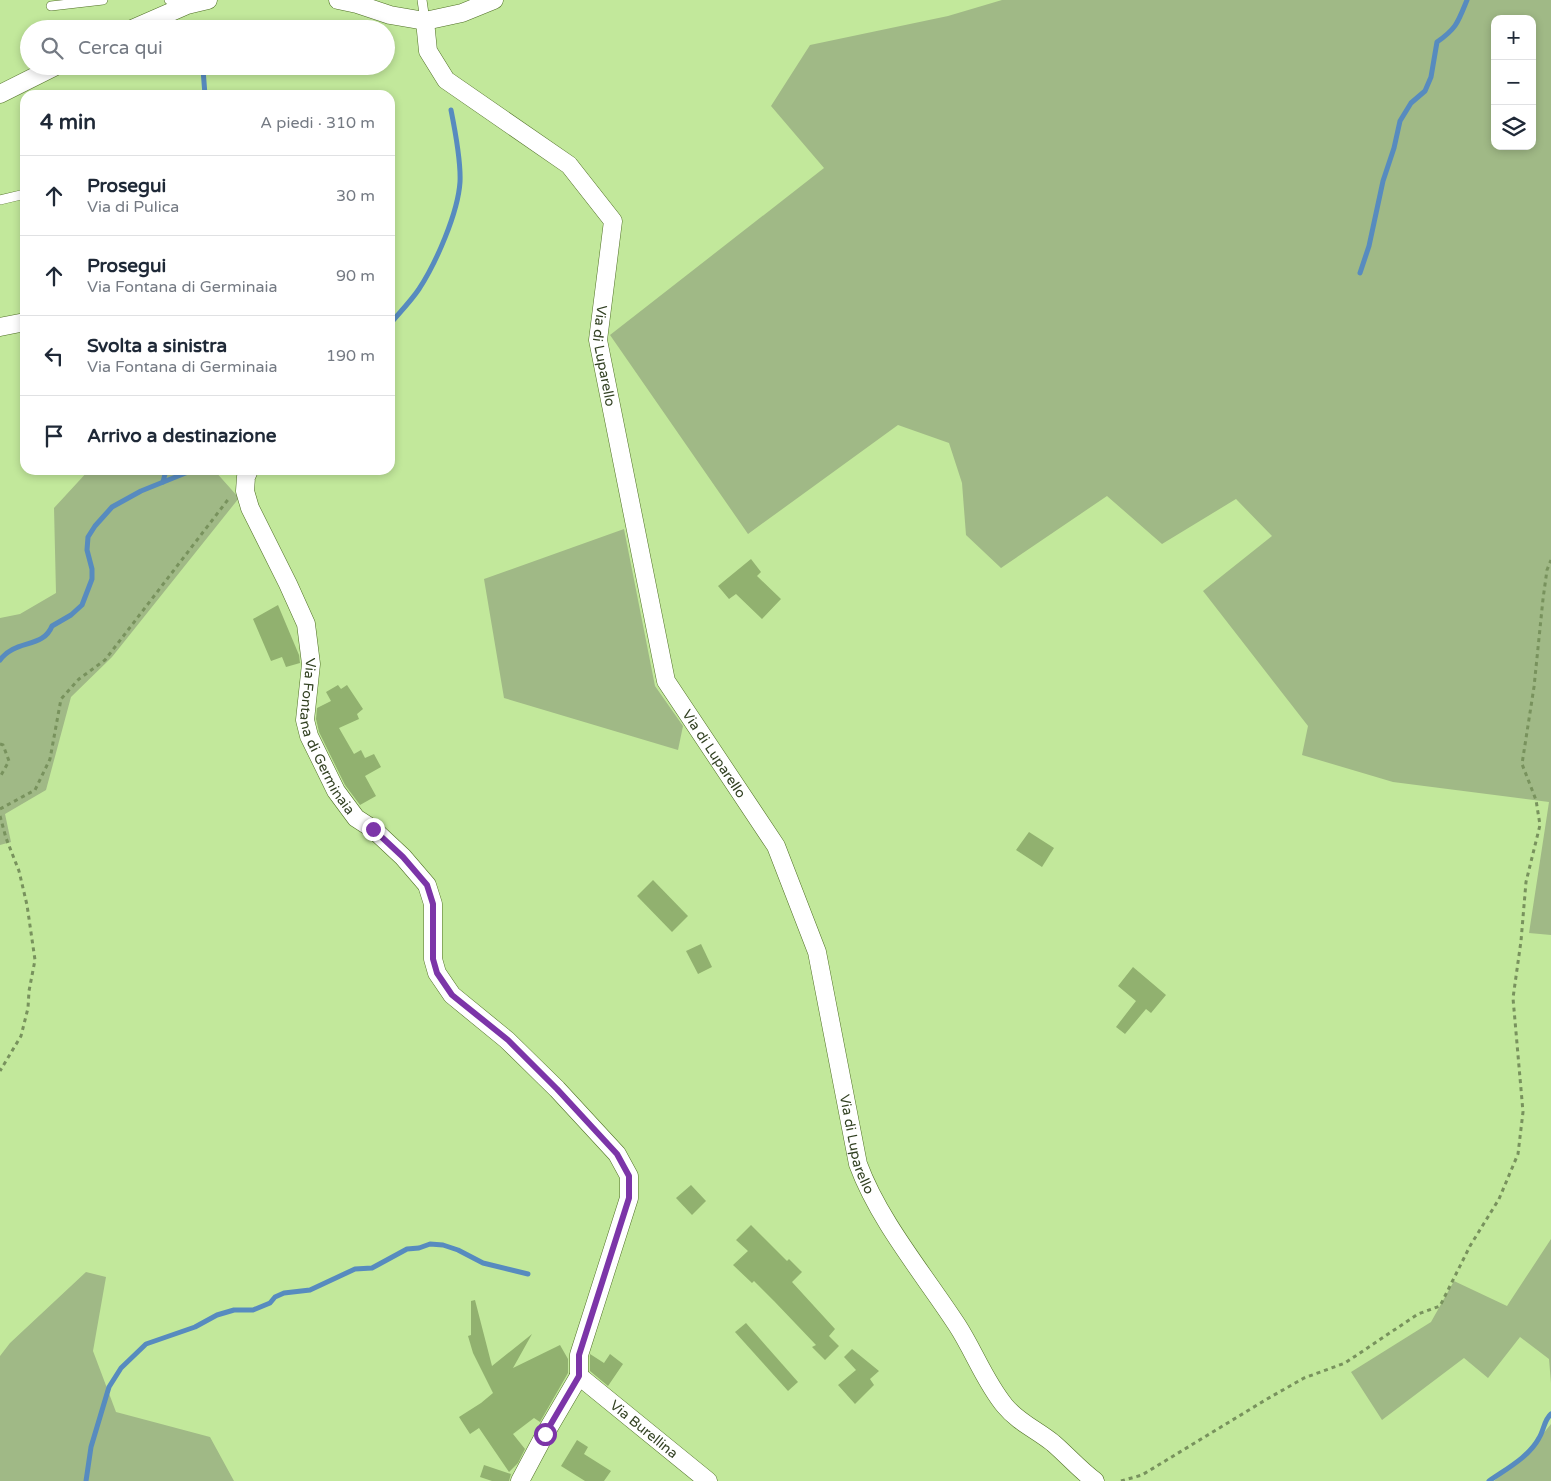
<!DOCTYPE html>
<html lang="it">
<meta charset="utf-8">
<style>
body{margin:0;font-family:"Varela Round",sans-serif;background:#f6f6f7;color:#1f2937}
.controls{position:absolute;right:15px;top:15px;display:grid;overflow:hidden;border-radius:10px;box-shadow:0 2px 8px #0003}
.controls button{width:45px;height:45px;display:grid;place-items:center;padding:0;border:0;border-bottom:1px solid #e0e1e3;background:#fff;color:#1f2937;font:25px sans-serif}
.stop{position:absolute;width:15px;height:15px;margin:-11px;border:4px solid #7c35a8;border-radius:50%;background:#fff}
.stop.end{background:#7c35a8;border-color:#fff;box-shadow:0 1px 5px #0008}
.list{margin:0;padding:0;list-style:none}
h2{display:flex;justify-content:space-between;align-items:center;height:65px;margin:0;padding:0 20px;font-size:21px}
h2 small{font-size:16px;font-weight:400;color:#747a83}
.list li{display:grid;grid-template-columns:32px 1fr auto;gap:15px;align-items:center;box-sizing:border-box;height:80px;padding:0 20px;border-top:1px solid #e0e1e3}
.list b{display:block;font-size:19px;white-space:nowrap}
.list p{margin:0;font-size:16px;white-space:nowrap;color:#747a83}
.list em{font-size:16px;font-style:normal;color:#747a83}
.icon{flex:none;width:28px;height:28px;fill:none;stroke:currentColor;stroke-width:2;stroke-linecap:round;stroke-linejoin:round}
.map{position:relative;flex:none;width:1551px;height:1481px;overflow:hidden}
.search{position:absolute;background:#fff;box-shadow:0 2px 8px #0003;left:20px;top:20px;width:375px;height:55px;display:flex;align-items:center;gap:12px;box-sizing:border-box;padding:0 18px;border-radius:28px;color:#747a83;font-size:19px}
.panel{position:absolute;background:#fff;box-shadow:0 2px 8px #0003;left:20px;top:90px;width:375px;height:385px;border-radius:15px}
.map>svg:first-child{display:block}
.green{fill:#a0b986;fill-rule:evenodd}
.lines{fill:none;stroke-linecap:round;stroke-linejoin:round}
.stream{stroke:#578bbf;stroke-width:5}
.building{fill:#91b16f}
.lane-casing{stroke:#4f6f25;stroke-width:10}
.street-casing{stroke:#4f6f25;stroke-width:19}
.path{stroke:#78925d;stroke-width:3;stroke-dasharray:4 4;stroke-linecap:butt}
.lane{stroke:#fff;stroke-width:9}
.street{stroke:#fff;stroke-width:18}
.route{stroke:#7c35a8;stroke-width:6}
.labels{text-anchor:middle;dominant-baseline:central;stroke-width:4;stroke-linejoin:round;paint-order:stroke}
.street-label{font-size:14px;fill:#324122;stroke:#c2e89b}
</style>
<div class="map">
<svg width="1551" height="1481" viewBox="0 0 1551 1481">
<rect width="100%" height="100%" fill="#c2e89b"/>
<g class="green">
<path d="M 1002,0 L 1551,0 L 1551,935 L 1529,933 L 1549,802 L 1393,782 L 1302,755 L 1308,726 L 1203,591 L 1272,536 L 1236,499 L 1162,544 L 1107,496 L 1001,568 L 966,535 L 962,483 L 949,443 L 898,425 L 748,534 L 610,335 L 824,168 L 771,106 L 810,45 L 948,16 ZM 1495,19 L 1532,19 L 1532,146 L 1495,146 Z"/>
<path d="M 89,470 L 214,470 L 239,498 L 112,657 L 71,697 L 46,790 L 5,814 L 11,842 L 0,845 L 0,618 L 20,614 L 56,593 L 54,508 Z"/>
<path d="M 624,529 L 655,686 L 683,726 L 678,750 L 504,698 L 484,579 Z"/>
<path d="M 1551,1239 L 1551,1383 L 1549,1359 L 1520,1337 L 1488,1378 L 1464,1358 L 1382,1420 L 1351,1372 L 1431,1322 L 1454,1281 L 1507,1306 Z"/>
<path d="M 86,1272 L 106,1277 L 93,1351 L 116,1412 L 210,1437 L 234,1481 L 0,1481 L 0,1356 L 10,1343 Z"/>
<path d="M 1551,1424 L 1551,1481 L 1494,1481 L 1528,1452 Z"/>
</g>
<g class="lines">
<g class="stream">
<path d="M 203,69 L 205,95"/>
<path d="M 1360,273 L 1369,246 L 1383,181 L 1394,148 L 1400,121 L 1411,103 L 1425,91 L 1431,77 L 1437,42 C 1457,28 1458,22 1467,0"/>
<path d="M 390,324 C 400,312 411,301 419,289 C 436,263 458,213 460,182 C 461,162 455,130 451,110"/>
<path d="M 163,482 L 166,470"/>
<path d="M 0,660 C 15,639 43,649 52,626 L 71,615 L 82,605 L 92,579 L 92,569 L 87,550 L 88,537 L 95,526 L 112,507 L 141,491 L 193,470"/>
<path d="M 86,1481 L 91,1447 L 109,1387 L 121,1368 L 146,1344 L 195,1327 L 217,1315 L 234,1310 L 253,1310 L 270,1303 L 275,1297 L 284,1293 L 310,1290 L 355,1269 L 372,1268 L 407,1249 L 419,1248 L 430,1244 L 443,1245 L 458,1250 L 483,1263 L 528,1274"/>
<path d="M 1489,1481 C 1506,1469 1529,1457 1539,1438 C 1544,1430 1544,1420 1551,1414"/>
</g>
</g>
<g class="building">
<path d="M 751,559 L 761,572 L 757,576 L 781,599 L 762,619 L 736,594 L 729,599 L 718,586 Z"/>
<path d="M 278,605 L 299,655 L 300,663 L 286,667 L 282,657 L 271,661 L 253,619 Z"/>
<path d="M 338,685 L 341,689 L 347,685 L 363,709 L 357,714 L 359,719 L 339,728 L 354,754 L 361,750 L 365,758 L 374,754 L 381,767 L 365,776 L 376,796 L 360,805 L 345,785 L 319,732 L 316,719 L 317,708 L 331,701 L 326,692 Z"/>
<path d="M 1029,832 L 1054,848 L 1042,867 L 1016,850 Z"/>
<path d="M 653,880 L 688,916 L 672,932 L 637,896 Z"/>
<path d="M 701,944 L 712,967 L 698,974 L 686,951 Z"/>
<path d="M 1133,967 L 1166,995 L 1151,1013 L 1146,1009 L 1125,1034 L 1116,1027 L 1136,1001 L 1118,986 Z"/>
<path d="M 691,1185 L 706,1201 L 692,1215 L 676,1198 Z"/>
<path d="M 751,1225 L 787,1261 L 789,1259 L 802,1272 L 792,1282 L 835,1329 L 829,1336 L 839,1346 L 825,1360 L 812,1347 L 816,1345 L 774,1301 L 754,1281 L 752,1283 L 733,1265 L 748,1251 L 736,1240 Z"/>
<path d="M 475,1300 L 492,1366 L 532,1334 L 513,1368 L 560,1345 L 568,1359 L 568,1373 L 540,1422 L 534,1418 L 513,1434 L 525,1449 L 518,1463 L 509,1472 L 479,1428 L 470,1434 L 459,1417 L 481,1403 L 493,1393 L 473,1353 L 468,1336 L 471,1335 L 471,1301 Z"/>
<path d="M 746,1323 L 798,1382 L 788,1391 L 735,1332 Z"/>
<path d="M 852,1349 L 879,1371 L 870,1379 L 874,1385 L 855,1404 L 838,1385 L 856,1370 L 844,1357 Z"/>
<path d="M 590,1354 L 604,1363 L 610,1354 L 623,1364 L 608,1386 L 590,1371 Z"/>
<path d="M 577,1440 L 588,1447 L 584,1454 L 611,1471 L 604,1481 L 585,1481 L 561,1466 Z"/>
<path d="M 484,1465 L 511,1474 L 509,1481 L 492,1481 L 480,1477 Z"/>
</g>
<g class="lines">
<g class="lane-casing">
<g id="lane">
<path d="M 169,0 L 185,4"/>
<path d="M 422,0 L 425,21"/>
<path d="M 51,6 L 103,0"/>
<path d="M 0,200 L 25,194"/>
</g>
</g>
<g class="street-casing">
<g id="street">
<path d="M 338,0 L 357,4 L 390,15 L 425,21 L 462,13 L 494,0"/>
<path id="s1" d="M 425,21 L 428,51 L 446,80 L 569,165 L 613,221 L 598,340 L 666,681 L 776,846 L 817,952 L 858,1164 C 879,1221 923,1273 957,1325 C 974,1351 985,1382 1005,1406 C 1018,1422 1037,1430 1053,1443 C 1067,1455 1080,1470 1095,1481"/>
<path d="M 132,29 L 187,5 L 208,0"/>
<path d="M 0,94 L 56,66"/>
<path d="M 0,327 L 25,322"/>
<path id="s2" d="M 249,470 L 246,477 L 245,491 L 250,508 L 288,584 L 306,624 L 311,664 L 305,720 L 309,736 L 336,791 L 356,818 L 373,829 L 403,857 L 427,885 L 433,904 L 433,959 L 437,973 L 452,995 L 507,1040 L 557,1089 L 617,1154 L 629,1176 L 629,1198 L 579,1355 L 579,1376"/>
<path id="s3" d="M 579,1376 L 708,1481"/>
<path d="M 520,1481 L 545,1434 L 579,1376"/>
</g>
</g>
<g class="path">
<path d="M 0,744 L 3,745 L 9,761 L 0,777"/>
<path d="M 0,809 L 35,790 L 50,759 L 61,699 L 79,679 L 105,660 L 230,497"/>
<path d="M 0,816 L 6,838 L 19,871 L 27,905 L 35,960 L 29,991 L 28,1008 L 21,1036 L 0,1071"/>
<path d="M 1121,1481 L 1142,1475 L 1267,1399 L 1304,1378 L 1345,1363 L 1418,1314 L 1440,1306 L 1470,1246 L 1499,1199 L 1518,1154 L 1523,1112 L 1513,998 L 1521,941 L 1526,882 L 1540,825 L 1536,800 L 1522,764 L 1534,687 L 1543,599 L 1547,570 L 1551,560"/>
</g>
<use href="#lane" class="lane"/>
<use href="#street" class="street"/>
</g>
<g class="lines">
<path class="route" d="M 373,829 L 403,857 L 427,885 L 433,904 L 433,959 L 437,973 L 452,995 L 508,1040 L 557,1089 L 617,1154 L 629,1176 L 629,1198 L 579,1355 L 579,1376 L 545,1434"/>
</g>
<g class="labels">
<g class="street-label">
<text stroke="none"><textPath href="#s1" startOffset="421">Via di Luparello</textPath></text>
<text stroke="none"><textPath href="#s2" startOffset="286">Via Fontana di Germinaia</textPath></text>
<text stroke="none"><textPath href="#s1" startOffset="840">Via di Luparello</textPath></text>
<text stroke="none"><textPath href="#s1" startOffset="1261">Via di Luparello</textPath></text>
<text stroke="none"><textPath href="#s3" startOffset="84">Via Burellina</textPath></text>
</g>
</g>
</svg>
<div class="controls">
<button>+</button>
<button>−</button>
<button><svg class="icon" aria-label="layers" viewBox="0 0 24 24"><path d="M12 4l9 5-9 5-9-5zM3 14l9 5 9-5"/></svg></button>
</div>
<div class="stop" style="left:545px;top:1434px"></div>
<div class="stop end" style="left:373px;top:829px"></div>
<div class="search"><svg class="icon" aria-label="search" viewBox="0 0 24 24"><circle cx="10" cy="10" r="6"/><path d="M15 15l6 6"/></svg>Cerca qui</div>
<section class="panel">
<h2>4 min<small>A piedi · 310 m</small></h2>
<ul class="list">
<li><svg class="icon" aria-label="ahead" viewBox="0 0 24 24"><path d="M12 20V5M6 11l6-6 6 6"/></svg><div><b>Prosegui</b><p>Via di Pulica</p></div><em>30 m</em></li>
<li><svg class="icon" aria-label="ahead" viewBox="0 0 24 24"><path d="M12 20V5M6 11l6-6 6 6"/></svg><div><b>Prosegui</b><p>Via Fontana di Germinaia</p></div><em>90 m</em></li>
<li><svg class="icon" aria-label="left" viewBox="0 0 24 24"><path d="M17 20v-9H6M10 6l-5 5 5 5"/></svg><div><b>Svolta a sinistra</b><p>Via Fontana di Germinaia</p></div><em>190 m</em></li>
<li><svg class="icon" aria-label="arrive" viewBox="0 0 24 24"><path d="M6 21V4h12l-3 4 3 4H6"/></svg><div><b>Arrivo a destinazione</b></div></li>
</ul>
</section>
</div>
